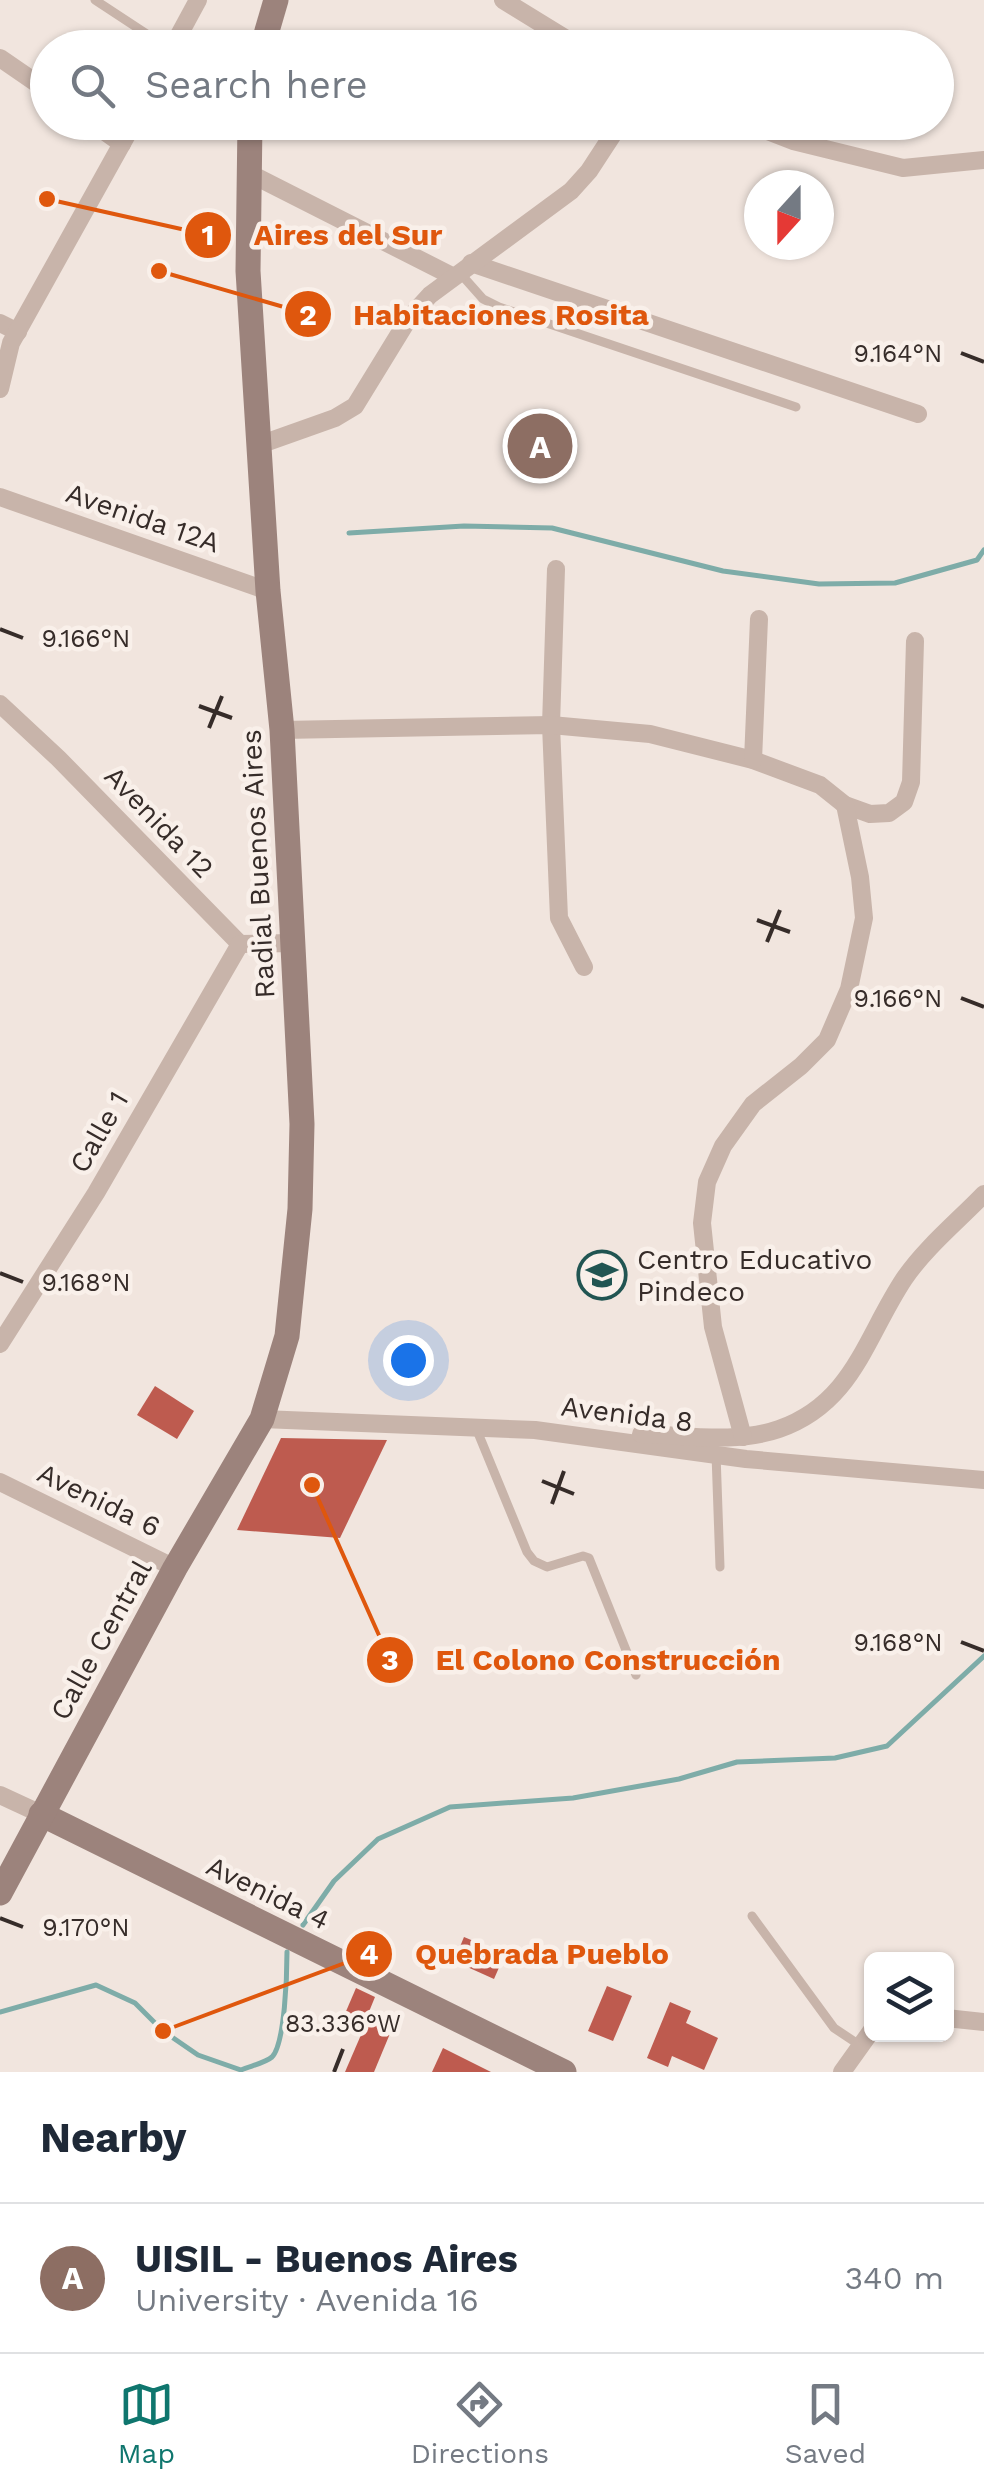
<!DOCTYPE html>
<meta charset="utf-8">
<style>
body{margin:0;font-family:"Work Sans",sans-serif;background:#f2f2f3;color:#1f2937}
.controls{position:absolute;right:30px;bottom:30px;display:grid;overflow:hidden;border-radius:15px;box-shadow:0 2px 8px #0004}
.controls button{width:90px;height:90px;display:grid;place-items:center;padding:0;border:0;border-bottom:2px solid #e0e1e3;background:#fff;color:#1f2937;font:50px sans-serif}
.compass{position:absolute;left:744px;top:170px;width:90px;height:90px;border-radius:50%;background:#fff;box-shadow:0 2px 8px #0004;rotate:201deg}
.you{position:absolute;left:408px;top:1360px;width:35px;height:35px;margin:-25px;border:8px solid #fff;border-radius:50%;background:#1a73e8;box-shadow:0 0 0 15px #1a73e833}
.badge{display:grid;place-items:center;width:65px;height:65px;border-radius:50%;background:#0f766e;color:#fff;font-size:32px;font-weight:700}
.pin{position:absolute;translate:-50% -50%;border:5px solid #fff;box-shadow:0 2px 10px #0006}
.list{margin:0;padding:0;list-style:none}
h2{display:flex;justify-content:space-between;align-items:center;height:130px;margin:0;padding:0 40px;font-size:42px}
h2 small{font-size:32px;font-weight:400;color:#747a83}
.list li{display:grid;grid-template-columns:65px 1fr auto;gap:30px;align-items:center;box-sizing:border-box;height:150px;padding:0 40px;border-top:2px solid #e0e1e3}
.list b{display:block;font-size:38px;white-space:nowrap}
.list p{margin:0;font-size:32px;white-space:nowrap;color:#747a83}
.list em{font-size:32px;font-style:normal;color:#747a83}
.icon{flex:none;width:55px;height:55px;fill:none;stroke:currentColor;stroke-width:2;stroke-linecap:round;stroke-linejoin:round}
.map{position:relative;flex:none;width:984px;height:2072px;overflow:hidden}
.search{position:absolute;background:#fff;box-shadow:0 2px 8px #0004;left:30px;right:30px;top:30px;height:110px;display:flex;align-items:center;gap:25px;box-sizing:border-box;padding:0 35px;border-radius:55px;color:#747a83;font-size:38px}
.sheet{height:280px;background:#fff}
nav{display:flex;justify-content:space-around;align-items:center;box-sizing:border-box;height:140px;border-top:2px solid #e0e1e3;background:#fff;font-size:28px;color:#747a83}
nav a{display:grid;justify-items:center;gap:5px}
nav .on{color:#0f766e}
.map>svg:first-child{display:block}
.lines{fill:none;stroke-linecap:round;stroke-linejoin:round}
.stream{stroke:#7eaca8;stroke-width:5}
.building{fill:#be5b4f}
.lane{stroke:#c8b4aa;stroke-width:9}
.street{stroke:#c8b4aa;stroke-width:18}
.secondary{stroke:#9c837c;stroke-width:25}
.ticks{fill:none;stroke:#362c29;stroke-width:4}
.labels{text-anchor:middle;dominant-baseline:central;stroke-width:9;stroke-linejoin:round;paint-order:stroke}
.street-label{font-size:28px;fill:#362c29;stroke:#f9f0ea}
.poi-label{font-size:28px;fill:#362c29;stroke:#f9f0ea;text-anchor:start}
.ticks-label{font-size:25px;text-anchor:middle;fill:#362c29;stroke:#f9f0ea;stroke-width:9;stroke-linejoin:round;paint-order:stroke}
.leader{fill:none;stroke:#df570d;stroke-width:4}
.callout-dot{fill:#df570d;stroke:#f9f0ea;stroke-width:4}
.mark-label{font-size:30px;text-anchor:middle;font-weight:bold;fill:#fff}
.callout-label{font-size:30px;text-anchor:middle;font-weight:bold;fill:#df570d;stroke:#f9f0ea;stroke-width:9;stroke-linejoin:round;paint-order:stroke}
</style>
<div class="map">
<svg width="984" height="2072" viewBox="0 0 984 2072">
<rect width="100%" height="100%" fill="#f1e5de"/>
<g class="lines">
<g class="stream">
<path d="M 349,533 L 464,526 L 552,528 L 723,571 L 819,584 L 895,583 L 977,560 L 984,550"/>
<path d="M 303,1925 L 334,1881 L 378,1839 L 450,1807 L 573,1798 L 679,1779 L 737,1762 L 835,1758 L 887,1746 L 984,1656"/>
<path d="M 0,2012 L 96,1985 L 135,2003 L 163,2031 L 198,2055 L 241,2070 C 250,2066 265,2063 272,2057 C 285,2044 287,1973 287,1952"/>
</g>
</g>
<g class="building">
<path d="M 155,1386 L 194,1411 L 177,1439 L 137,1415 Z"/>
<path d="M 281,1438 L 387,1440 L 340,1538 L 237,1530 Z"/>
<path d="M 464,1937 L 505,1954 L 494,1979 L 454,1961 Z"/>
<path d="M 607,1986 L 632,1996 L 613,2041 L 588,2031 Z"/>
<path d="M 356,1988 L 375,1997 L 364,2024 L 344,2016 Z"/>
<path d="M 670,2002 L 691,2011 L 686,2023 L 718,2038 L 704,2070 L 672,2056 L 668,2067 L 647,2058 Z"/>
<path d="M 370,2014 L 394,2024 L 374,2072 L 345,2072 Z"/>
<path d="M 443,2048 L 491,2072 L 432,2072 Z"/>
</g>
<g class="lines">
<g class="lane">
<path d="M 95,0 L 168,48"/>
<path d="M 459,272 L 483,299 L 499,307 L 796,407"/>
<path d="M 476,1428 L 527,1552 L 534,1561 L 547,1567 L 583,1556 L 589,1558 L 636,1675"/>
<path d="M 716,1454 L 720,1567"/>
<path d="M 752,1916 L 834,2028 L 858,2044"/>
</g>
<g class="street">
<path d="M 503,0 L 581,48"/>
<path d="M 172,48 L 198,0"/>
<path d="M 0,58 L 48,91"/>
<path d="M 91,122 L 122,144"/>
<path d="M 745,122 L 793,141 L 903,168 L 984,160"/>
<path d="M 247,172 L 452,276"/>
<path d="M 471,263 L 918,414"/>
<path d="M 0,323 L 18,332"/>
<path d="M 0,389 L 11,343 L 134,122"/>
<path d="M 259,445 L 335,418 L 355,406 L 409,318 L 430,295 L 571,191 L 589,171 L 621,122"/>
<path d="M 0,497 L 268,591"/>
<path d="M 556,569 L 551,725 L 559,918 L 584,967"/>
<path d="M 0,704 L 58,758 L 240,944 L 292,943"/>
<path d="M 282,730 L 551,725 L 650,734 L 753,760 L 820,785 L 845,805 L 870,814 L 889,813 L 904,802 L 911,782 L 915,641"/>
<path d="M 753,760 L 759,619"/>
<path d="M 0,1344 L 96,1193 L 240,944"/>
<path d="M 262,1419 L 535,1430 L 746,1459 L 984,1480"/>
<path d="M 641,1434 C 685,1435 736,1444 779,1429 C 853,1403 865,1338 904,1279 C 925,1248 958,1221 984,1194"/>
<path d="M 743,1437 L 713,1327 L 702,1223 L 707,1182 L 723,1146 L 753,1104 L 801,1066 L 827,1040 L 849,989 L 864,918 L 860,877 L 845,805"/>
<path d="M 0,1482 L 175,1568"/>
<path d="M 0,1795 L 41,1814"/>
<path d="M 946,2018 L 984,2022"/>
<path d="M 842,2072 L 872,2030"/>
</g>
<g class="secondary">
<path d="M 262,48 L 276,0"/>
<path d="M 41,1814 L 564,2072"/>
<path d="M 0,1893 L 175,1568 L 262,1419 L 287,1336 L 300,1209 L 302,1124 L 282,730 L 268,591 L 248,271 L 250,122"/>
</g>
</g>
<path class="ticks" d="M 961,353 L 984,362M 0,629 L 23,638M 199,706 L 232,718M 209,728 L 222,696M 757,920 L 790,932M 767,942 L 780,910M 961,998 L 984,1007M 0,1273 L 23,1282M 542,1481 L 574,1494M 552,1504 L 564,1471M 961,1642 L 984,1651M 0,1918 L 23,1927M 334,2072 L 343,2049"/>
<defs>
<g id="school-ring" transform="scale(2.5)"><circle r="9.5" fill="#f9f0ea" stroke="#215552" stroke-width="1.5"/><path d="M0-5L7-2L0 1L-7-2ZM-4 1L0 2.5L4 1V4Q0 6-4 4Z" fill="#215552"/></g>
</defs>
<g fill-rule="evenodd">
<use href="#school-ring" x="602" y="1275"/>
</g>
<g class="labels">
<g class="street-label">
<text transform="translate(143 518) rotate(19)">Avenida 12A</text>
<text transform="translate(159 822) rotate(46)">Avenida 12</text>
<text transform="translate(258 864) rotate(-93)">Radial Buenos Aires</text>
<text transform="translate(99 1132) rotate(-60)">Calle 1</text>
<text transform="translate(627 1414) rotate(7)">Avenida 8</text>
<text transform="translate(99 1500) rotate(26)">Avenida 6</text>
<text transform="translate(101 1640) rotate(-61)">Calle Central</text>
<text transform="translate(268 1893) rotate(26)">Avenida 4</text>
</g>
<g class="poi-label">
<text x="637" y="1259">Centro Educativo<tspan x="637" dy="32">Pindeco</tspan></text>
</g>
</g>
<g class="ticks-label">
<text x="898" y="362">9.164°N</text>
<text x="86" y="647">9.166°N</text>
<text x="898" y="1007">9.166°N</text>
<text x="86" y="1291">9.168°N</text>
<text x="898" y="1651">9.168°N</text>
<text x="86" y="1936">9.170°N</text>
<text x="343" y="2032">83.336°W</text>
</g>
<path class="leader" d="M47 199L208 235M159 271L308 314M312 1485L390 1660M163 2031L369 1954"/>
<g class="callout-dot">
<circle cx="47" cy="199" r="10"/>
<circle cx="159" cy="271" r="10"/>
<circle cx="312" cy="1485" r="10"/>
<circle cx="163" cy="2031" r="10"/>
<circle cx="208" cy="235" r="25"/>
<circle cx="308" cy="314" r="25"/>
<circle cx="390" cy="1660" r="25"/>
<circle cx="369" cy="1954" r="25"/>
</g>
<g class="mark-label">
<text x="208" y="245">1</text>
<text x="308" y="325">2</text>
<text x="390" y="1670">3</text>
<text x="369" y="1964">4</text>
</g>
<g class="callout-label">
<text x="348" y="245">Aires del Sur</text>
<text x="501" y="325">Habitaciones Rosita</text>
<text x="608" y="1670">El Colono Construcción</text>
<text x="542" y="1964">Quebrada Pueblo</text>
</g>
</svg>
<div class="controls">
<button><svg class="icon" aria-label="layers" viewBox="0 0 24 24"><path d="M12 4l9 5-9 5-9-5zM3 14l9 5 9-5"/></svg></button>
</div>
<svg class="compass" viewBox="-18 -18 36 36"><path d="M0-13l5 13h-10z" fill="#e53935"/><path d="M0 13l5-13h-10z" fill="#747a83"/></svg>
<div class="you"></div>
<div class="pin badge" style="left:540px;top:446px;background:#8d6e63">A</div>
<div class="search"><svg class="icon" aria-label="search" viewBox="0 0 24 24"><circle cx="10" cy="10" r="6"/><path d="M15 15l6 6"/></svg>Search here</div>
</div>
<section class="sheet">
<h2>Nearby<small></small></h2>
<ul class="list">
<li><span class="badge" style="background:#8d6e63">A</span><div><b>UISIL - Buenos Aires</b><p>University · Avenida 16</p></div><em>340 m</em></li>
</ul>
</section>
<nav>
<a class="on"><svg class="icon" aria-label="map" viewBox="0 0 24 24"><path d="M3 6l6-2 6 2 6-2v14l-6 2-6-2-6 2zM9 4v14M15 6v14"/></svg>Map</a>
<a><svg class="icon" aria-label="directions" viewBox="0 0 24 24"><path d="M12 3l9 9-9 9-9-9zM9 14v-3h6M13 9l2 2-2 2"/></svg>Directions</a>
<a><svg class="icon" aria-label="saved" viewBox="0 0 24 24"><path d="M7 4h10v16l-5-4-5 4z"/></svg>Saved</a>
</nav>
